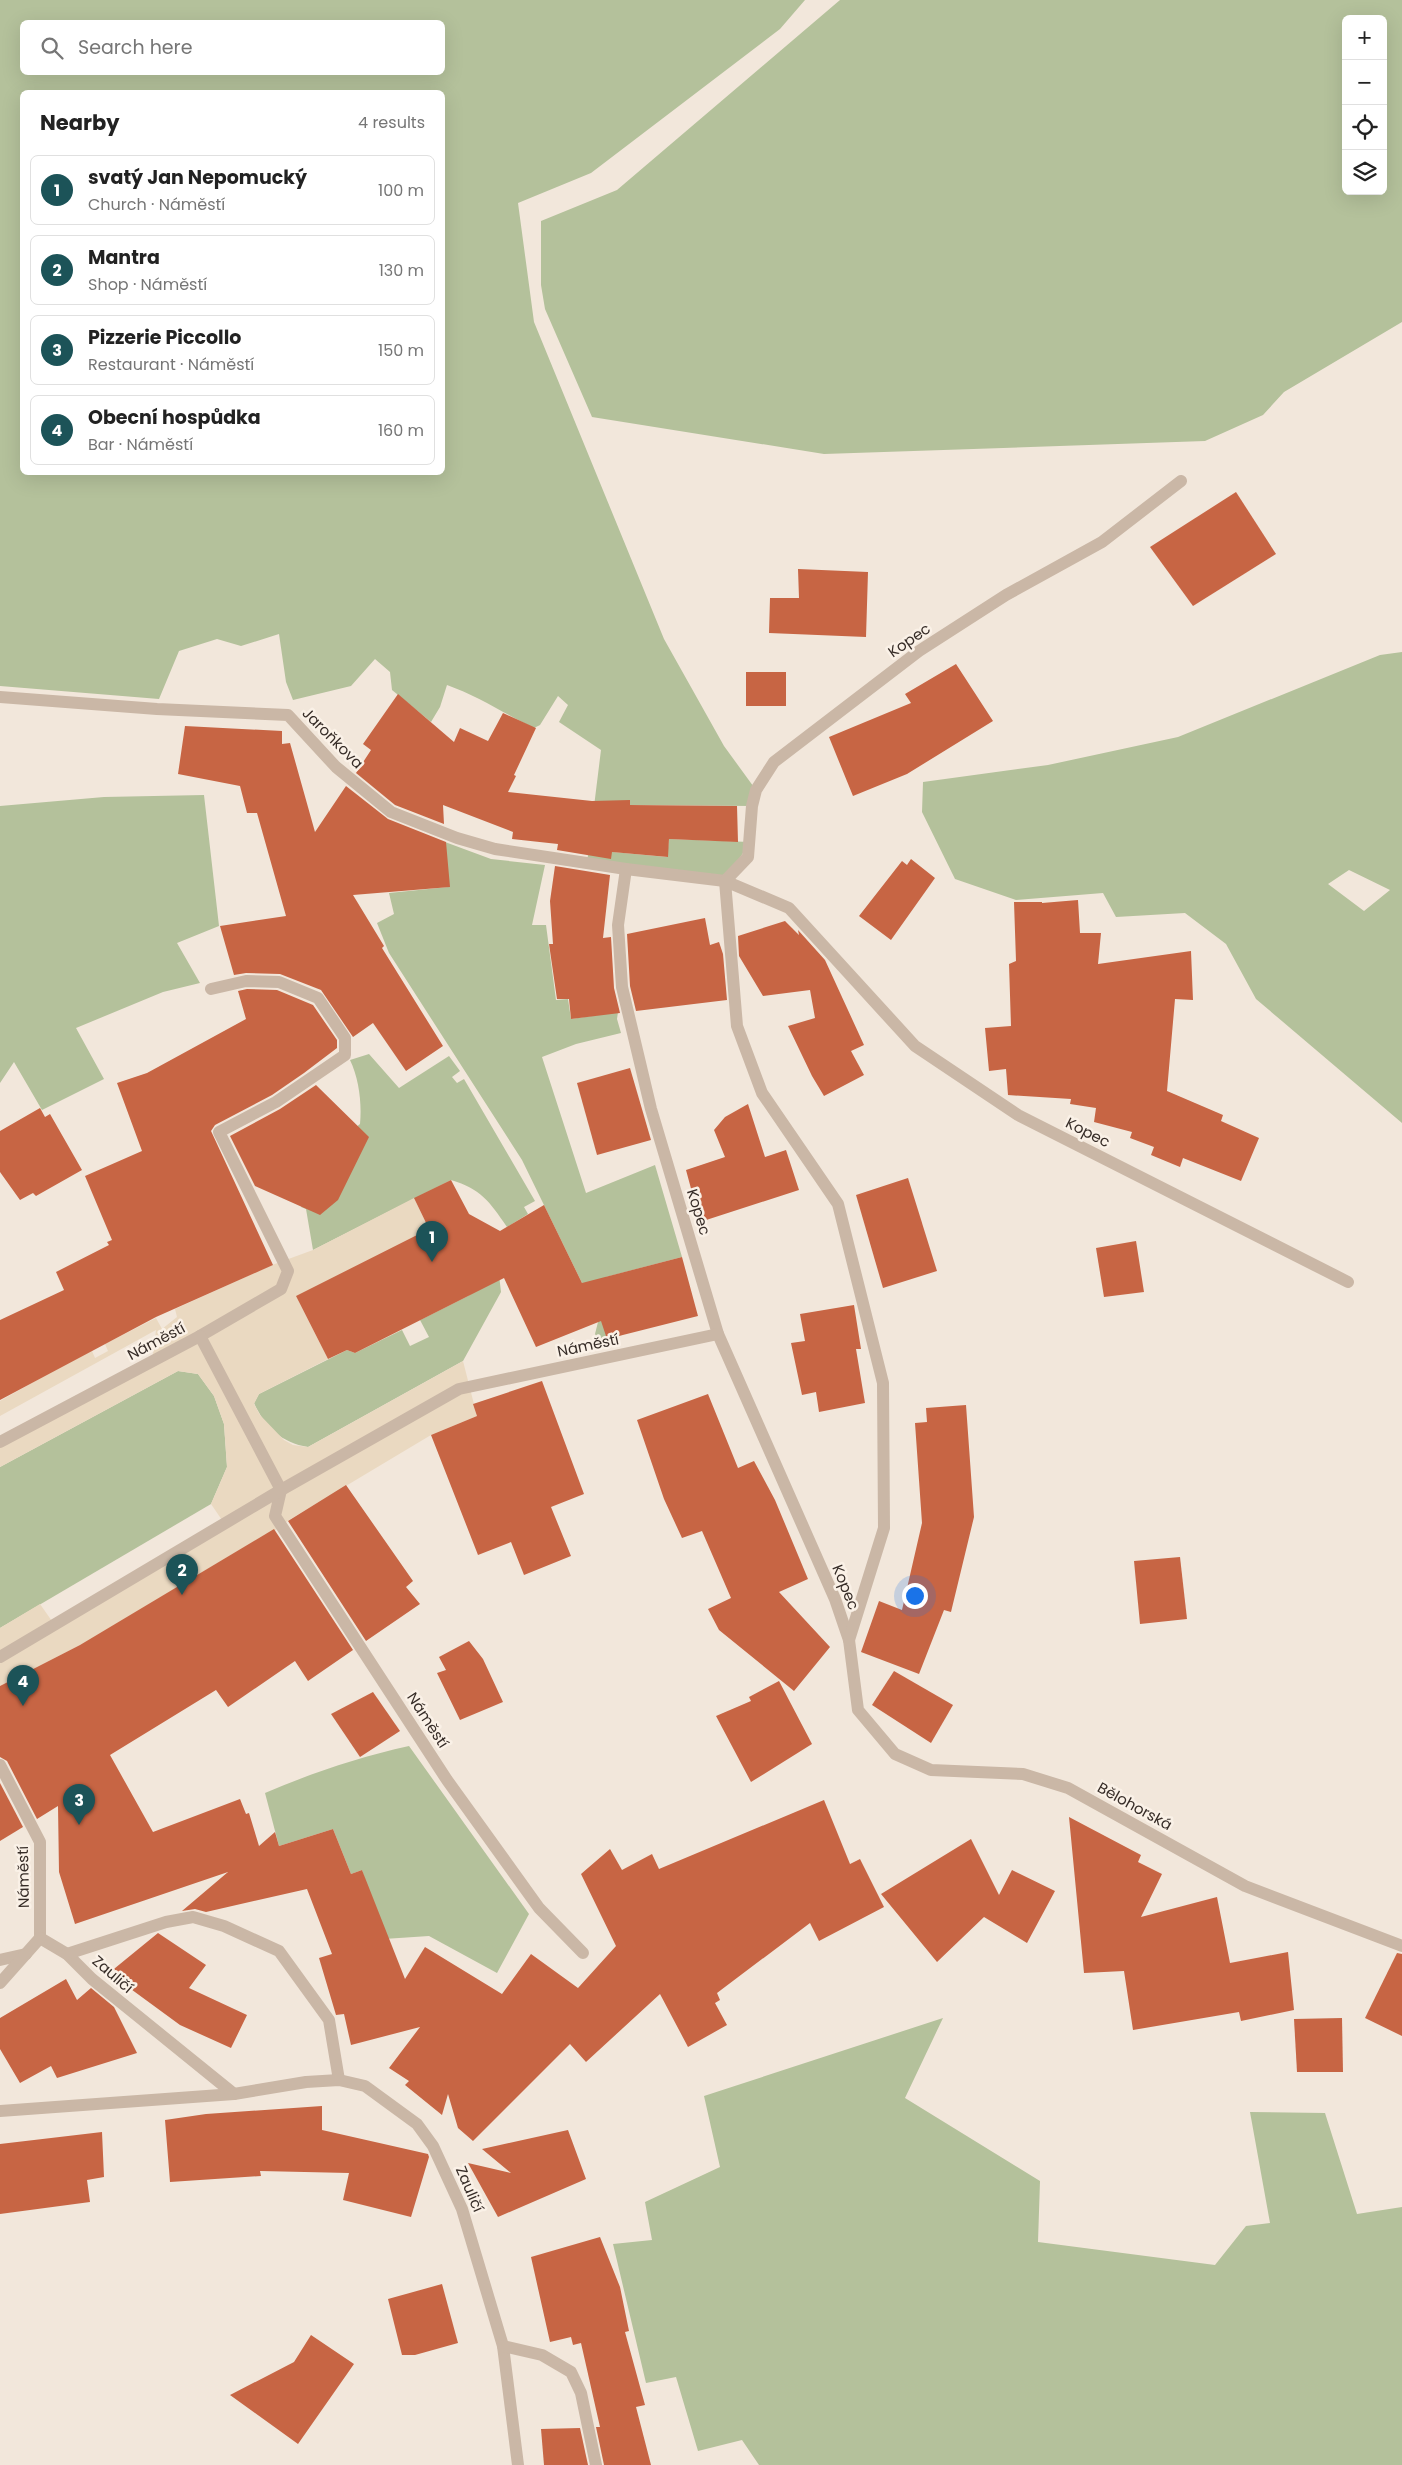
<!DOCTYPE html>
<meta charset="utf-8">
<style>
body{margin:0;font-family:Poppins,sans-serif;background:#f6f6f6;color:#222}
.controls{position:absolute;right:15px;top:15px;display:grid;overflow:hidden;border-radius:8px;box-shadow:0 5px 20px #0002}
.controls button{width:45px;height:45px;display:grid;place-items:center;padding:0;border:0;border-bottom:1px solid #e0e0e0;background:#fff;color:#222;font:25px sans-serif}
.you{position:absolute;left:914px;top:1595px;width:18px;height:18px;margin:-12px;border:4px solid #fff;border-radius:50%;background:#1a73e8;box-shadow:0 0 0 8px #1a73e833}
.badge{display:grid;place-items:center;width:32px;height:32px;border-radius:50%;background:#1c5358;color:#fff;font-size:16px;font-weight:700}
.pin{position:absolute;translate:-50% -41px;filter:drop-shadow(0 1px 2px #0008)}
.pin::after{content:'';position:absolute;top:26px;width:18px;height:15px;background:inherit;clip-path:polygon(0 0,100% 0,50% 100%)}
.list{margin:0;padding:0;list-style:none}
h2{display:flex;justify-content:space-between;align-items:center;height:65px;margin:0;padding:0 20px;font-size:21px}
h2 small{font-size:16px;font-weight:400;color:#767676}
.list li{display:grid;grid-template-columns:32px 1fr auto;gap:15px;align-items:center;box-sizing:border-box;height:70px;margin:0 10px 10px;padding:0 10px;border:1px solid #e0e0e0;border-radius:8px}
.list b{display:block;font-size:19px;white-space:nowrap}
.list p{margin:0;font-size:16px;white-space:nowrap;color:#767676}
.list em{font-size:16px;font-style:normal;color:#767676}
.icon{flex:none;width:28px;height:28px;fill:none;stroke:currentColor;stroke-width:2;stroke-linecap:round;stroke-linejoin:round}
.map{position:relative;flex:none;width:1402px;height:2465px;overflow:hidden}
.search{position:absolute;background:#fff;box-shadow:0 5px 20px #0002;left:20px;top:20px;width:425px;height:55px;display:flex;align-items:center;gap:12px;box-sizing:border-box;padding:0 18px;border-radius:8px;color:#767676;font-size:19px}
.panel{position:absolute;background:#fff;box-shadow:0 5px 20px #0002;left:20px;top:90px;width:425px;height:385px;border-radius:8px}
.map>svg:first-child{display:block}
.green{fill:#b4c19b;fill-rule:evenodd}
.plaza{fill:#ead9c1}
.building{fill:#c76544}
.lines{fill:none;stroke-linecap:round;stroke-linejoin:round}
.street{stroke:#cab7a6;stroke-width:12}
.labels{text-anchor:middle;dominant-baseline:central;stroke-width:5;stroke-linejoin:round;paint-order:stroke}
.street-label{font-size:15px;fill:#362c27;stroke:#faf1e7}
</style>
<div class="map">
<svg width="1402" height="2465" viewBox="0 0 1402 2465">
<rect width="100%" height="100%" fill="#f2e7db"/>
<g class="green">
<path d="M 0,0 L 805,0 L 780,29 L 591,173 L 518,203 L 534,322 L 664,639 L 724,746 L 756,790 L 752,806 L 630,805 L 630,800 L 591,850 L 667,857 L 669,839 L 750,842 L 725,881 L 587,863 L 601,750 L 559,722 L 568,705 L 558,696 L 540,725 L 534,728 C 505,714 478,696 447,685 L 440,707 L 431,722 L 392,690 L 390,672 L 375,659 L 351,686 L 293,700 L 286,682 L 279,634 L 241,646 L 217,639 L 179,651 L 159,699 L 0,686 ZM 22,22 L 442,22 L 442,72 L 22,72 ZM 22,92 L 442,92 L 442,472 L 22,472 Z"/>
<path d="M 840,0 L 1402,0 L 1402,322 L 1284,392 L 1263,415 L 1205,441 L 824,454 L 592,417 L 545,309 L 541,285 L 541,221 L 617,190 ZM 1346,19 L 1383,19 L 1383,191 L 1346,191 Z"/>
<path d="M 1402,652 L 1402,1123 L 1256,999 L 1226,944 L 1185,913 L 1116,917 L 1103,893 L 1016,900 L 955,879 L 922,812 L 923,782 L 1048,765 L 1178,737 L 1380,655 ZM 1349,870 L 1390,890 L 1364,911 L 1328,884 Z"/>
<path d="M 204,795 L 219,926 L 177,943 L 200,983 L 163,992 L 76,1028 L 104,1079 L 42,1110 L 14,1062 L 0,1083 L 0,806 L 104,797 Z"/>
<path d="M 445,842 L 491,859 L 545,865 L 532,925 L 546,925 L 556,1000 L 568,999 L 571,1019 L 618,1012 L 617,1019 L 621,1033 L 576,1044 L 542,1057 L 586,1193 L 655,1165 L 682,1257 L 606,1277 L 622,1335 L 599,1341 L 595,1334 L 598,1322 L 584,1287 L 522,1160 L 389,953 L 377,923 L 394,914 L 389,893 L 448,887 Z"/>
<path d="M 369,1054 L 399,1088 L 449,1056 L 460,1071 L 452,1077 L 457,1083 L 464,1079 L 535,1201 L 524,1207 L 528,1214 L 507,1227 C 489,1201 481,1189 451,1180 L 313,1250 L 306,1209 L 301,1207 L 329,1145 L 333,1146 L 360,1124 C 362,1103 359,1079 350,1060 Z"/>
<path d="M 499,1275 L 501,1292 L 463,1361 L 308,1447 C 282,1443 265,1427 254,1403 L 259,1394 L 347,1350 L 355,1353 L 402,1330 L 410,1346 L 429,1337 L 420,1320 L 468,1296 Z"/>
<path d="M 178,1371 L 198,1374 L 214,1396 L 224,1424 L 227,1467 L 211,1504 L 0,1628 L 0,1467 Z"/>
<path d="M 409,1746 L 529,1914 L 497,1973 L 429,1936 L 384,1939 L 362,1870 L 351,1874 L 333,1829 L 279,1846 L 265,1793 C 312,1773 359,1757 409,1746 Z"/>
<path d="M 943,2018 L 905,2098 L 1040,2181 L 1038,2242 L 1215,2265 L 1246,2226 L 1270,2223 L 1250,2112 L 1325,2113 L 1357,2214 L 1402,2207 L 1402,2465 L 759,2465 L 742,2440 L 698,2451 L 676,2377 L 646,2383 L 613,2244 L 652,2240 L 645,2202 L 720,2167 L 704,2096 Z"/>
</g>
<path class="plaza" d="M 414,1198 L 429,1229 L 299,1302 L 328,1359 L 259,1394 L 254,1404 L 260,1415 L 284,1440 L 293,1445 L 308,1447 L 463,1361 L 477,1416 L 431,1435 L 289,1520 L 268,1536 L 266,1534 L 86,1642 L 0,1686 L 0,1628 L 40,1604 L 54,1624 L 224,1523 L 211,1504 L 227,1467 L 224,1424 L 214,1396 L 198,1374 L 178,1371 L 0,1467 L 0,1442 L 152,1361 L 156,1330 L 0,1416 L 0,1401 L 78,1357 L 92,1351 L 95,1358 L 108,1351 L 105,1344 L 156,1318 L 162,1329 L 177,1317 L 175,1309 L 272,1265 L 313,1250 Z"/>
<g class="building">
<path d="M 1236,492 L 1276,554 L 1193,606 L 1150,547 Z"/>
<path d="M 798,569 L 868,572 L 866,637 L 769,633 L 770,598 L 799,598 Z"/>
<path d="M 956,664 L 993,721 L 907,774 L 853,796 L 829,737 L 911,703 L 905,694 Z"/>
<rect x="746" y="672" width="40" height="34"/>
<path d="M 398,694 L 454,742 L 460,728 L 488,741 L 503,713 L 536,728 L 514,775 L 516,776 L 508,792 L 592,801 L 630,800 L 630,805 L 737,806 L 738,842 L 669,839 L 668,857 L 612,852 L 611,859 L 557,850 L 558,844 L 512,839 L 513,832 L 443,805 L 444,824 L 395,805 L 356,773 L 371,750 L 363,744 Z"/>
<path d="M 185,726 L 282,731 L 282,744 L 290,743 L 315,832 L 346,786 L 388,819 L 446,842 L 450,887 L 353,895 L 384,946 L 382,948 L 443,1046 L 406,1071 L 373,1023 L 353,1037 L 321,990 L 280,974 L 246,973 L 234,975 L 220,926 L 286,916 L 257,813 L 247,813 L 240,786 L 178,774 Z"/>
<path d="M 911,859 L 935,878 L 891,940 L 859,916 L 902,861 L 907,865 Z"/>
<path d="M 555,866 L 610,875 L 603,938 L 611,937 L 614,988 L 620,1013 L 571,1019 L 569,999 L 557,999 L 549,944 L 553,944 L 550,901 Z"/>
<path d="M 1078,900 L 1080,933 L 1101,933 L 1098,964 L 1191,951 L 1193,1000 L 1175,999 L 1167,1091 L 1223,1115 L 1221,1121 L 1259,1138 L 1241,1181 L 1183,1158 L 1180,1167 L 1151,1155 L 1154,1147 L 1130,1138 L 1132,1132 L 1094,1122 L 1096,1108 L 1070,1104 L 1071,1099 L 1008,1095 L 1006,1069 L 989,1071 L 985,1028 L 1011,1026 L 1009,964 L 1016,961 L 1014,902 L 1042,902 L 1042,903 Z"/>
<path d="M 705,918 L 710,945 L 719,942 L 723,954 L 727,1000 L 636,1011 L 630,986 L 627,934 Z"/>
<path d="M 785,921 L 799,935 L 798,930 L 825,960 L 864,1045 L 851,1051 L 864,1075 L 824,1096 L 812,1076 L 788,1026 L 815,1018 L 810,990 L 763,996 L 739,956 L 738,936 Z"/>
<path d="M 247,989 L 277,990 L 313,1005 L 337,1040 L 337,1048 L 304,1073 L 272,1095 L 215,1125 L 211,1131 L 273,1265 L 156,1317 L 0,1400 L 0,1320 L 64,1290 L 56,1272 L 109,1245 L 107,1242 L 112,1240 L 85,1176 L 142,1151 L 117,1083 L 147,1073 L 246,1019 L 238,991 Z"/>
<path d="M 630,1068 L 651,1140 L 597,1155 L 577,1083 Z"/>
<path d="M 316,1085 L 369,1137 L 338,1200 L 320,1215 L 255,1186 L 230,1136 L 280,1109 Z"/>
<path d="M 748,1104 L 765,1157 L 786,1150 L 799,1190 L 700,1222 L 686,1170 L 725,1157 L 714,1130 L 725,1117 Z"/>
<path d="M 40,1108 L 45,1117 L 50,1114 L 82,1170 L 36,1196 L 33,1193 L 20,1200 L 0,1172 L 0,1131 Z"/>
<path d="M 908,1178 L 937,1271 L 883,1288 L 856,1195 Z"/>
<path d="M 451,1180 L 469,1214 L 500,1231 L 544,1205 L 582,1283 L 682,1257 L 698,1316 L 607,1339 L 601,1321 L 536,1347 L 504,1278 L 355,1353 L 347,1350 L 328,1359 L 296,1296 L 429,1229 L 414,1198 Z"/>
<path d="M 1136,1241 L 1144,1292 L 1104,1297 L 1096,1248 Z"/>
<path d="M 854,1305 L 861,1349 L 856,1349 L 865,1403 L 819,1412 L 816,1392 L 802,1395 L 791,1343 L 805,1341 L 800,1314 Z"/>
<path d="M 542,1381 L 584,1494 L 551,1507 L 571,1556 L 524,1575 L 511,1542 L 478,1555 L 431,1435 L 477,1416 L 473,1404 Z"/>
<path d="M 708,1394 L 738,1468 L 754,1461 L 775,1500 L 808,1579 L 779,1592 L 830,1647 L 794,1691 L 719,1630 L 708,1609 L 731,1598 L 702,1531 L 682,1538 L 664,1499 L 637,1420 Z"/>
<path d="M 966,1405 L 974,1517 L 951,1612 L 944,1610 L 919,1674 L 861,1652 L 879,1601 L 902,1610 L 922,1523 L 915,1423 L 927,1422 L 926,1408 Z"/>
<path d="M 346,1485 L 413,1581 L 406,1587 L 420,1604 L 366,1641 L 288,1521 Z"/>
<path d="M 274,1529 L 353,1650 L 308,1681 L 295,1661 L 228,1707 L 216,1690 L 110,1755 L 153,1832 L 240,1799 L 246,1814 L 249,1813 L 259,1846 L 275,1832 L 279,1846 L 333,1829 L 351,1874 L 362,1870 L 405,1979 L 425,1947 L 502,1994 L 531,1954 L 578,1988 L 616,1946 L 581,1874 L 610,1849 L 622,1870 L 652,1854 L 659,1869 L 824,1800 L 850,1864 L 860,1859 L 884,1907 L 819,1941 L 810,1923 L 717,1993 L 720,2000 L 715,2003 L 727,2025 L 688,2047 L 660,1994 L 586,2062 L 570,2044 L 473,2141 L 458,2128 L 448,2094 L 442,2115 L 405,2085 L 409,2081 L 389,2068 L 420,2027 L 351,2045 L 344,2014 L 336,2015 L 319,1958 L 332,1954 L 307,1889 L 206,1912 L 195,1909 L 182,1911 L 228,1872 L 75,1924 L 59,1872 L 58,1806 L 37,1819 L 7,1761 L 0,1757 L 0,1686 L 80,1645 Z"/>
<path d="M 1180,1557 L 1187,1619 L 1140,1624 L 1134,1561 Z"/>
<path d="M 469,1641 L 483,1659 L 503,1702 L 460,1720 L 437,1673 L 446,1670 L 439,1657 Z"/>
<path d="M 894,1671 L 953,1705 L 931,1743 L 872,1705 Z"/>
<path d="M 779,1681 L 812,1744 L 751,1782 L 716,1716 L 751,1701 L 749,1697 Z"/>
<path d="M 373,1692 L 400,1731 L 360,1757 L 331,1714 Z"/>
<path d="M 0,1783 L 23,1827 L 0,1841 Z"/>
<path d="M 1069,1817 L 1141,1855 L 1138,1862 L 1162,1874 L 1141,1917 L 1217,1897 L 1230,1963 L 1288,1952 L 1294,2010 L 1241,2021 L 1239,2012 L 1133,2030 L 1124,1971 L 1084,1973 Z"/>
<path d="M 971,1839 L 999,1895 L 1012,1870 L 1055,1891 L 1027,1943 L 984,1917 L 937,1962 L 881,1894 Z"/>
<path d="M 158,1933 L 206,1965 L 189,1988 L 247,2015 L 231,2048 L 180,2025 L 109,1973 Z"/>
<path d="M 1397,1953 L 1402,1954 L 1402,2036 L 1365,2018 Z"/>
<path d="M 66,1979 L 77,2000 L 91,1988 L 114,2007 L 137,2053 L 57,2078 L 51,2066 L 20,2083 L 0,2049 L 0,2018 Z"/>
<path d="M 1342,2018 L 1343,2072 L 1297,2072 L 1294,2019 Z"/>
<path d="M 322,2106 L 322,2130 L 428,2154 L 429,2157 L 411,2217 L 343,2200 L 349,2173 L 260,2171 L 261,2176 L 170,2182 L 165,2120 L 206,2114 Z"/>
<path d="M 568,2130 L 586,2179 L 498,2217 L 468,2163 L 511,2173 L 482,2149 Z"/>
<path d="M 102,2132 L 104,2177 L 87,2180 L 90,2202 L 0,2214 L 0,2144 Z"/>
<path d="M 600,2237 L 620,2287 L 629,2331 L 625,2332 L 645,2405 L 636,2407 L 651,2465 L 604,2465 L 596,2427 L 600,2427 L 581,2343 L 573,2345 L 571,2337 L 550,2342 L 531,2257 Z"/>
<path d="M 442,2284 L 458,2343 L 415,2355 L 402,2355 L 388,2299 Z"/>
<path d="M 311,2335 L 354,2364 L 298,2444 L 230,2395 L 294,2362 Z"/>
<path d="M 580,2428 L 588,2465 L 544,2465 L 541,2429 Z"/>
</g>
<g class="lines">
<g class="street">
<path d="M 0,697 L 157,709 L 288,715 L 336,767 L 391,812 L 457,838 L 495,849 L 626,869 L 725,881 L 748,857 L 752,806 L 756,790 L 774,762 L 919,651 L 1006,595 L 1102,542 L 1181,481"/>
<path d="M 626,869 L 618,925 L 622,987 L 651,1109 L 718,1334 L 835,1599 L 849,1640 L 858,1710 L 895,1754 L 931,1770 L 1023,1774 L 1068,1788 L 1245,1886 L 1402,1946"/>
<path d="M 200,1336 L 281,1289 L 288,1271 L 219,1132 L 276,1102 L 345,1055 L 345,1038 L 318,998 L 279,982 L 246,981 L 211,989"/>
<path d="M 0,1442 L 200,1336 L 281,1490 L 275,1516 L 447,1780 L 539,1908 L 583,1953"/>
<path d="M 849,1640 L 884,1528 L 883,1383 L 838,1204 L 762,1093 L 737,1026 L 725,881 L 789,908 L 915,1046 L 1018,1115 L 1348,1282"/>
<path d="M 0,1657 L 281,1490 L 459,1389 L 718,1334"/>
<path d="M 0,1765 L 40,1842 L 40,1938"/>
<path d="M 40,1938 L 67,1954 L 92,1979 L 234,2094"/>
<path d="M 67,1954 L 166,1922 L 193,1917 L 224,1926 L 279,1951 L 329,2020 L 339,2080"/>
<path d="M 0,1960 L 26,1954"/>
<path d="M 0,1983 L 40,1938"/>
<path d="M 0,2111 L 234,2094 L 306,2082 L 339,2080 L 365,2086 L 417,2124 L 433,2146 L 462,2209 L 503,2346 L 518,2465"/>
<path d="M 503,2346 L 542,2355 L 571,2372 L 581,2393 L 596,2465"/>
</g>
</g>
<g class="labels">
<g class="street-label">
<text transform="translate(909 640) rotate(-35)">Kopec</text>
<text transform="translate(333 738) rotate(45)">Jaroňkova</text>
<text transform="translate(1088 1132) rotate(27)">Kopec</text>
<text transform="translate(699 1212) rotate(73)">Kopec</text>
<text transform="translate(156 1341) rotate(-28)">Náměstí</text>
<text transform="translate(588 1345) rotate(-12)">Náměstí</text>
<text transform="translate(846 1587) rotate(68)">Kopec</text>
<text transform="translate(428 1720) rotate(57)">Náměstí</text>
<text transform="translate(1135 1806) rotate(29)">Bělohorská</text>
<text transform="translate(23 1877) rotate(-91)">Náměstí</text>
<text transform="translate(113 1974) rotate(41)">Zauličí</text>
<text transform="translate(470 2189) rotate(67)">Zauličí</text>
</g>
</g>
</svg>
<div class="controls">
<button>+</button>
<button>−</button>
<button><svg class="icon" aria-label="locate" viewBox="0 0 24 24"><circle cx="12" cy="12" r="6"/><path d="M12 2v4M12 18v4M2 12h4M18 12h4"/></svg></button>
<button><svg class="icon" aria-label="layers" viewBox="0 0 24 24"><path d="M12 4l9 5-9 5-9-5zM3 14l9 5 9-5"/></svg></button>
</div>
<div class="you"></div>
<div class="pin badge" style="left:432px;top:1262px">1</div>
<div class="pin badge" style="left:182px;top:1595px">2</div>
<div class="pin badge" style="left:79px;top:1825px">3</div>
<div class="pin badge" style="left:23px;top:1706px">4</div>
<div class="search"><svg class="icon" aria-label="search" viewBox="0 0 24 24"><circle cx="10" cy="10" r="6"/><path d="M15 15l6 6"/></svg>Search here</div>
<section class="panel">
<h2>Nearby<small>4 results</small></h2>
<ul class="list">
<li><span class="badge">1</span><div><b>svatý Jan Nepomucký</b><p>Church · Náměstí</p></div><em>100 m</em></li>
<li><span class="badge">2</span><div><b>Mantra</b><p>Shop · Náměstí</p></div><em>130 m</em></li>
<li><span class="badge">3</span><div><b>Pizzerie Piccollo</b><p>Restaurant · Náměstí</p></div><em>150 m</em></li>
<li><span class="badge">4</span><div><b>Obecní hospůdka</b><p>Bar · Náměstí</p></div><em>160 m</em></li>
</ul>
</section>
</div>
